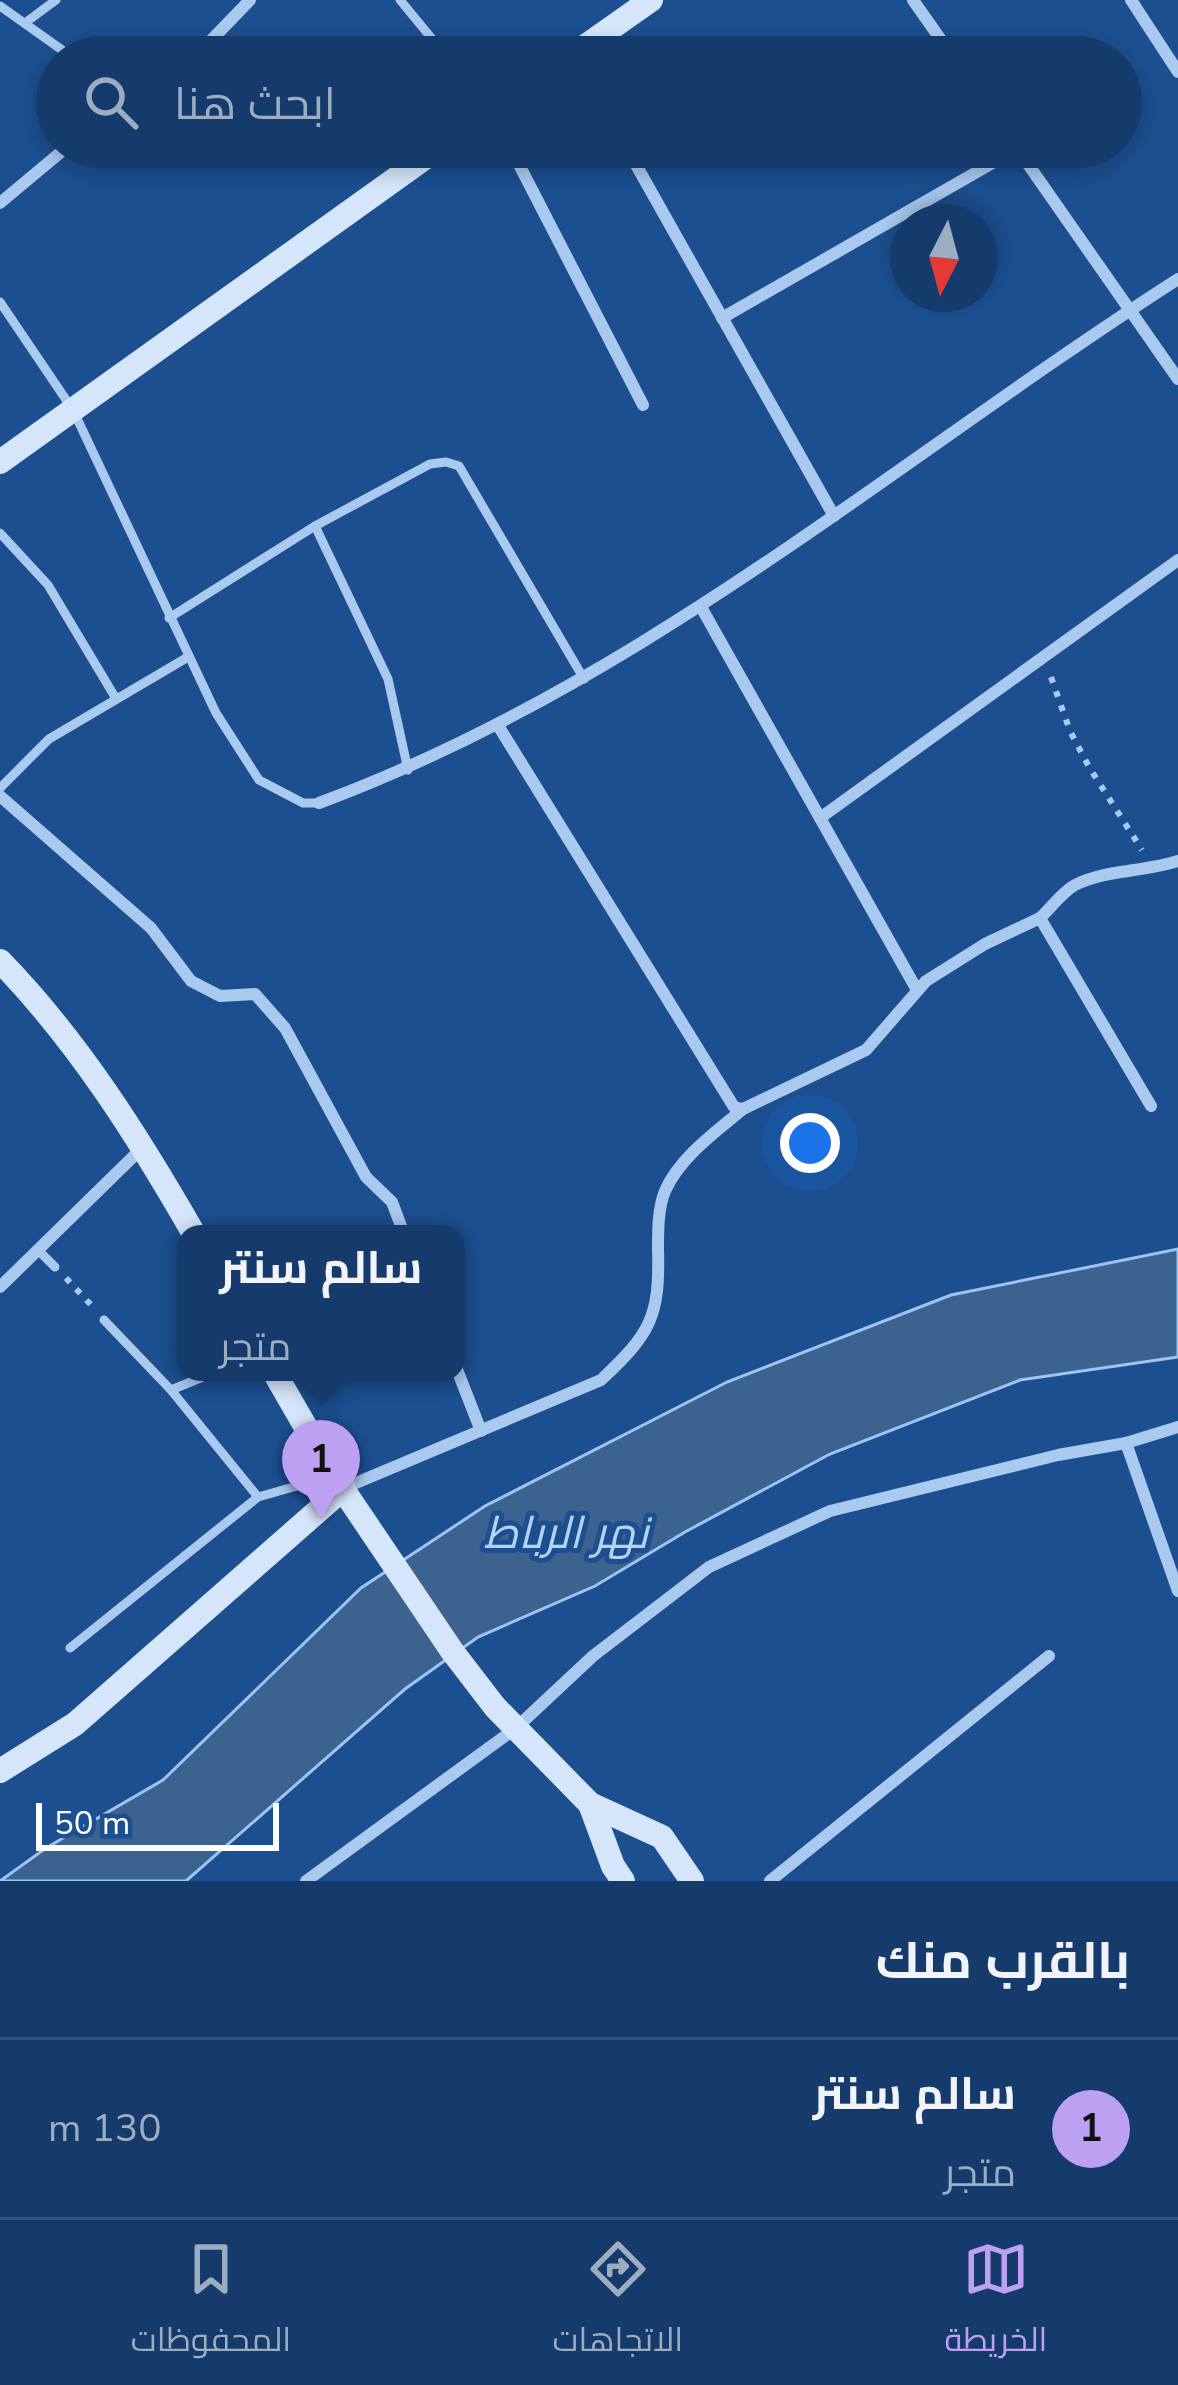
<!DOCTYPE html>
<html lang="ar">
<meta charset="utf-8">
<style>
body{margin:0;font-family:"Nunito Sans",Cairo,sans-serif;background:#214673;color:#f1f3f6;direction:rtl}
.compass{position:absolute;left:890px;top:204px;width:108px;height:108px;border-radius:50%;background:#143b6b;box-shadow:0 6px 18px #0003;rotate:186deg}
.scale{position:absolute;left:36px;bottom:30px;width:243px;box-sizing:border-box;padding-left:12px;border:6px solid #fff;border-top:0;font-size:33px;line-height:42px;white-space:nowrap;color:#fff;-webkit-text-stroke:9px #1b4f8f;paint-order:stroke}
.you{position:absolute;left:810px;top:1143px;width:42px;height:42px;margin:-30px;border:9px solid #fff;border-radius:50%;background:#1a73e8;box-shadow:0 0 0 18px #1a73e833}
.badge{display:grid;place-items:center;width:78px;height:78px;border-radius:50%;background:#bca0f2;color:#111;font-size:39px;font-weight:700}
.pin{position:absolute;translate:-50% -99px;filter:drop-shadow(0 3px 6px #0008)}
.pin::after{content:'';position:absolute;top:63px;width:42px;height:36px;background:inherit;clip-path:polygon(0 0,100% 0,50% 100%)}
.popup{position:absolute;left:177px;top:1225px;width:288px;height:156px;box-sizing:border-box;display:grid;place-content:center;border-radius:24px;background:#143b6b;filter:drop-shadow(0 3px 9px #0005);font-size:39px;white-space:nowrap;color:#9dadc1}
.popup b{font-size:45px;color:#f1f3f6}
.popup::after{content:'';position:absolute;left:50%;top:100%;margin-left:-24px;border:24px solid transparent;border-top-color:#143b6b}
.list{margin:0;padding:0;list-style:none}
h2{display:flex;justify-content:space-between;align-items:center;height:156px;margin:0;padding:0 48px;font-size:51px}
h2 small{font-size:39px;font-weight:400;color:#9dadc1}
.list li{display:grid;grid-template-columns:78px 1fr auto;gap:36px;align-items:center;box-sizing:border-box;height:180px;padding:0 48px;border-top:3px solid #33557e}
.list b{display:block;font-size:45px;white-space:nowrap}
.list p{margin:0;font-size:39px;white-space:nowrap;color:#9dadc1}
.list em{font-size:39px;font-style:normal;color:#9dadc1}
.icon{flex:none;width:66px;height:66px;fill:none;stroke:currentColor;stroke-width:2;stroke-linecap:round;stroke-linejoin:round}
.map{position:relative;flex:none;width:1178px;height:1881px;overflow:hidden;direction:ltr}
.search{position:absolute;background:#143b6b;box-shadow:0 6px 18px #0003;left:36px;right:36px;top:36px;height:132px;display:flex;align-items:center;gap:30px;box-sizing:border-box;padding:0 42px;border-radius:66px;color:#9dadc1;font-size:45px}
.sheet{height:336px;background:#143b6b}
nav{display:flex;justify-content:space-around;align-items:center;box-sizing:border-box;height:168px;border-top:3px solid #33557e;background:#143b6b;font-size:33px;color:#9dadc1}
nav a{display:grid;justify-items:center;gap:6px}
nav .on{color:#bca0f2}
.map>svg:first-child{display:block}
.water{fill:#3c6290;stroke:#9cc4f0;stroke-width:3}
.lines{fill:none;stroke-linecap:round;stroke-linejoin:round}
.path{stroke:#a9c9ee;stroke-width:6;stroke-dasharray:6 9;stroke-linecap:butt}
.lane{stroke:#a9c9ee;stroke-width:9}
.street{stroke:#a9c9ee;stroke-width:12}
.secondary{stroke:#d6e6fa;stroke-width:24}
.labels{text-anchor:middle;dominant-baseline:central;stroke-width:10;stroke-linejoin:round;paint-order:stroke}
.water-label{font-size:45px;font-style:italic;fill:#b5d3f5;stroke:#1b4f8f}
</style>
<div class="map">
<svg width="1178" height="1881" viewBox="0 0 1178 1881">
<rect width="100%" height="100%" fill="#1b4f8f"/>
<path class="water" d="M 1178,1249 L 1178,1357 L 1020,1380 L 830,1454 L 685,1532 L 595,1586 L 478,1637 L 405,1689 L 186,1881 L 0,1881 L 46,1848 L 163,1780 L 361,1588 L 485,1506 L 727,1382 L 951,1295 Z"/>
<g class="lines">
<g class="path">
<path d="M 1051,677 L 1070,731 L 1089,767 L 1142,850"/>
<path d="M 66,1278 L 94,1308"/>
</g>
<g class="lane">
<path d="M 400,0 L 447,57"/>
<path d="M 0,6 L 72,57"/>
<path d="M 25,23 L 56,0"/>
<path d="M 0,302 L 73,410 L 216,713 L 259,780 L 303,803 L 319,803"/>
<path d="M 315,526 L 388,679 L 408,770"/>
<path d="M 0,533 L 48,585 L 115,697"/>
<path d="M 169,618 L 315,526 L 430,464 L 446,462 L 459,466 L 584,679"/>
<path d="M 0,788 L 49,739 L 188,657"/>
<path d="M 38,1250 L 55,1267"/>
<path d="M 104,1320 L 171,1390 L 215,1372"/>
<path d="M 171,1390 L 258,1497 L 329,1477"/>
<path d="M 70,1648 L 258,1497"/>
</g>
<g class="street">
<path d="M 913,0 L 953,57"/>
<path d="M 1131,0 L 1178,72"/>
<path d="M 195,57 L 250,0"/>
<path d="M 510,147 L 643,405"/>
<path d="M 626,147 L 834,516"/>
<path d="M 1016,147 L 1178,379"/>
<path d="M 0,203 L 67,147"/>
<path d="M 722,318 L 1017,149"/>
<path d="M 701,607 L 917,990"/>
<path d="M 499,727 L 734,1107 L 743,1109 L 866,1050 L 926,981 L 985,944 L 1040,918 L 1151,1106"/>
<path d="M 0,796 L 151,928 L 191,981 L 220,996 L 255,994 L 285,1028 L 366,1177 L 392,1202 L 404,1234"/>
<path d="M 319,803 C 640,684 894,461 1178,279"/>
<path d="M 820,818 L 1178,560"/>
<path d="M 1040,918 C 1051,908 1062,892 1075,885 C 1107,869 1145,872 1178,861"/>
<path d="M 0,1287 L 142,1148"/>
<path d="M 456,1367 L 481,1431"/>
<path d="M 1126,1443 L 1178,1591"/>
<path d="M 344,1488 L 601,1380 C 651,1333 660,1317 658,1248 C 658,1230 658,1208 665,1191 C 680,1157 716,1132 743,1109"/>
<path d="M 306,1881 L 516,1728 L 593,1656 L 709,1567 L 830,1511 L 1058,1455 L 1126,1443 L 1178,1427"/>
<path d="M 770,1881 L 1049,1656"/>
</g>
<g class="secondary">
<path d="M 570,57 L 651,0"/>
<path d="M 0,462 L 440,147"/>
<path d="M 0,961 C 78,1041 139,1138 194,1234"/>
<path d="M 274,1372 L 334,1476 L 452,1651 L 495,1707 L 590,1804 L 662,1837 L 692,1881"/>
<path d="M 0,1771 L 75,1724 L 344,1488"/>
<path d="M 590,1804 L 613,1866 L 623,1881"/>
</g>
</g>
<g class="labels">
<g class="water-label">
<text x="566" y="1533">نهر الرباط</text>
</g>
</g>
</svg>
<svg class="compass" viewBox="-18 -18 36 36"><path d="M0-13l5 13h-10z" fill="#e53935"/><path d="M0 13l5-13h-10z" fill="#9dadc1"/></svg>
<div class="scale">50 m</div>
<div class="you"></div>
<div class="pin badge" style="left:321px;top:1519px">1</div>
<div class="popup"><b>سالم سنتر</b>متجر</div>
<div class="search"><svg class="icon" aria-label="search" viewBox="0 0 24 24"><circle cx="10" cy="10" r="6"/><path d="M15 15l6 6"/></svg>ابحث هنا</div>
</div>
<section class="sheet">
<h2>بالقرب منك<small></small></h2>
<ul class="list">
<li><span class="badge">1</span><div><b>سالم سنتر</b><p>متجر</p></div><em>130 m</em></li>
</ul>
</section>
<nav>
<a class="on"><svg class="icon" aria-label="map" viewBox="0 0 24 24"><path d="M3 6l6-2 6 2 6-2v14l-6 2-6-2-6 2zM9 4v14M15 6v14"/></svg>الخريطة</a>
<a><svg class="icon" aria-label="directions" viewBox="0 0 24 24"><path d="M12 3l9 9-9 9-9-9zM9 14v-3h6M13 9l2 2-2 2"/></svg>الاتجاهات</a>
<a><svg class="icon" aria-label="saved" viewBox="0 0 24 24"><path d="M7 4h10v16l-5-4-5 4z"/></svg>المحفوظات</a>
</nav>
